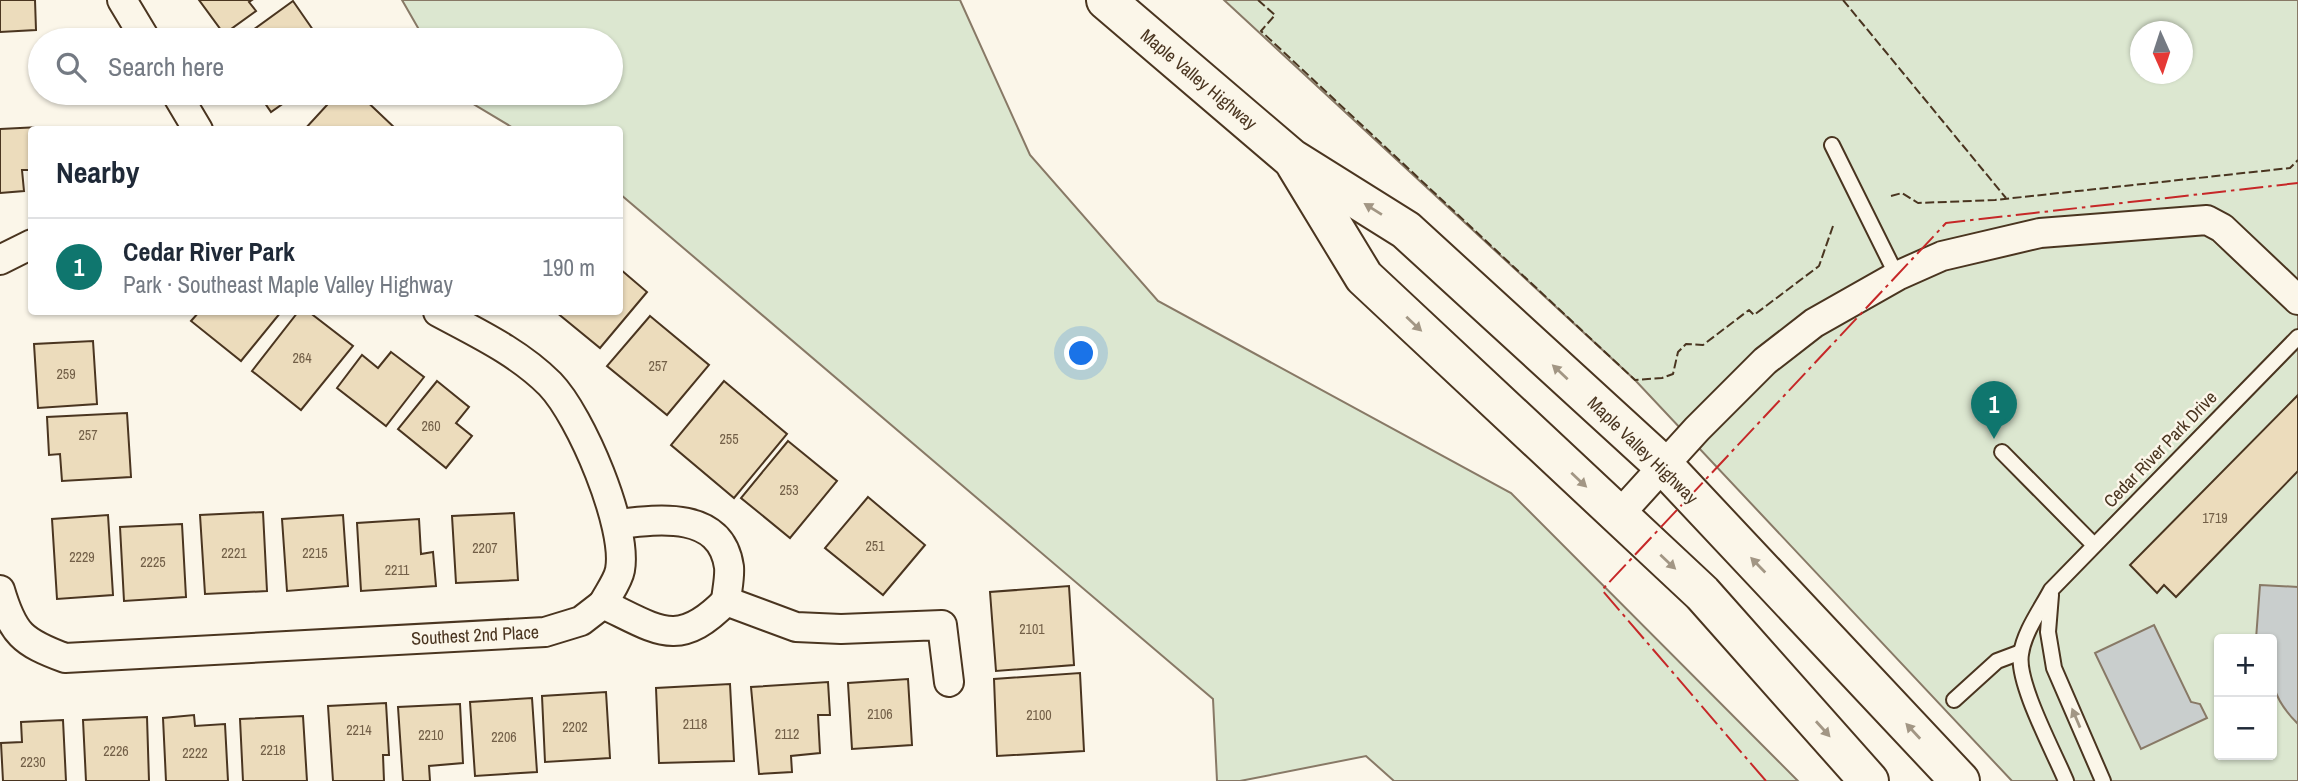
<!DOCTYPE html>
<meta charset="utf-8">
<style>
body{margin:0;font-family:"Archivo Narrow",sans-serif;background:#f6f6f7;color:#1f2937}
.controls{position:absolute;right:21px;bottom:21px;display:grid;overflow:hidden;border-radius:7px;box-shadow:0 2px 5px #0004}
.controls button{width:63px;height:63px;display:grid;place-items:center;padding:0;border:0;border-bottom:2px solid #e0e1e3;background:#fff;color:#1f2937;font:35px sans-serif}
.compass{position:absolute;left:2130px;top:21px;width:63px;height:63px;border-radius:50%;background:#fff;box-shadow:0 2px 5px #0004;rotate:177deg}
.you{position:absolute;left:1082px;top:354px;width:24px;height:24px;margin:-18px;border:5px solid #fff;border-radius:50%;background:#1a73e8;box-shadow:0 0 0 10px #1a73e833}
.badge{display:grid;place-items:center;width:46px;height:46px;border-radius:50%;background:#0f766e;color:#fff;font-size:23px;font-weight:700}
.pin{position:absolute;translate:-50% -58px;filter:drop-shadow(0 2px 4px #0008)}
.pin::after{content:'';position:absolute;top:37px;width:24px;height:21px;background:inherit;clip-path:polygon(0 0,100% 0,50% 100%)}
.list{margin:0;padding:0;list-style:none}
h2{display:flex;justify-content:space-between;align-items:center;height:91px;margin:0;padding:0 28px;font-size:30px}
h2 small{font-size:23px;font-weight:400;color:#747a83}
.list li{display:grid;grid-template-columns:46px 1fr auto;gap:21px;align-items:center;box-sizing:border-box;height:98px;padding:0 28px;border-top:2px solid #e0e1e3}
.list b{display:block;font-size:26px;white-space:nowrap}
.list p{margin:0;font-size:23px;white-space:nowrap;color:#747a83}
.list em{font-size:23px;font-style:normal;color:#747a83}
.icon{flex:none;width:38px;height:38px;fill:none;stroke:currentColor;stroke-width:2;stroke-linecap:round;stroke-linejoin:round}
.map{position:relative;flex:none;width:2298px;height:781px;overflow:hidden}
.search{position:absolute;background:#fff;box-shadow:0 2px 5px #0004;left:28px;top:28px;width:595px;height:77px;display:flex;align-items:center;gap:18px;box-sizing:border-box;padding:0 24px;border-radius:38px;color:#747a83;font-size:26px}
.panel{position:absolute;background:#fff;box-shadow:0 2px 5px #0004;left:28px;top:126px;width:595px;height:189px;border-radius:7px}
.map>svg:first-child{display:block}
.green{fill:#dce7d0;stroke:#887966;stroke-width:2;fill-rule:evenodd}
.water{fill:#c9cecd;stroke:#887966;stroke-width:2}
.building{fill:#ecdcbc;stroke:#4a3520;stroke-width:2}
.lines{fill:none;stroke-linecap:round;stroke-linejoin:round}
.lane-casing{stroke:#4a3520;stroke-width:18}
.street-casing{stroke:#4a3520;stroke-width:32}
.primary-casing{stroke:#4a3520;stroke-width:42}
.lane{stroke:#fbf6e9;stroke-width:14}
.street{stroke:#fbf6e9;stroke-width:28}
.primary{stroke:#fbf6e9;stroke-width:38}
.fence{stroke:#4a3520;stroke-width:2;stroke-dasharray:9 3.5;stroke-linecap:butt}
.power{stroke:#c62828;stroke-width:2;stroke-dasharray:24 5 3.5 5;stroke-linecap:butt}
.oneway{fill:#a29684}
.labels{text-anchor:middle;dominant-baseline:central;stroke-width:5;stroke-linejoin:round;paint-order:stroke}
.number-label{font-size:14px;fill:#725f47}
.street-label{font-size:18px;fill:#4a3520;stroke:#fbf6e9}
</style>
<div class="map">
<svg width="2298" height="781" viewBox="0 0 2298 781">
<rect width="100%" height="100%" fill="#fbf6e9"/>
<g class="green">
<path d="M 402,0 L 960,0 L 1030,155 L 1158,301 L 1511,493 L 1798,781 L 1394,781 L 1366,756 L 1240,781 L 1217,781 L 1213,699 L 620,194 L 620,130 L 515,129 L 455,93 L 611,93 L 611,40 L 425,40 Z"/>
<path d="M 1224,0 L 2298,0 L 2298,781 L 2012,781 L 1635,380 ZM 2140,32 L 2182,32 L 2182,74 L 2140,74 ZM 2219,639 L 2272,639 L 2272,755 L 2219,755 Z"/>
</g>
<g class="water">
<path d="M 2260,585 L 2298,587 L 2298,724 C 2268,694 2272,679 2272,639 L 2256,639 Z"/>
<path d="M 2154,625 L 2191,702 L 2200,704 L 2207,718 L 2141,749 L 2095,653 Z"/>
</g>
<g class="building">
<path d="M 0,0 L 35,0 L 36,30 L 0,32 Z"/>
<path d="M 199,0 L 252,0 L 249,2 L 256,11 L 224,34 Z"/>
<path d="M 293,1 L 320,40 L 239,40 Z"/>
<path d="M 258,93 L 298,93 L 271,112 Z"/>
<path d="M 338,93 L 358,93 L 397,130 L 304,130 Z"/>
<path d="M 40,127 L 32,130 L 32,170 L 22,170 L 24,191 L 0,193 L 0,129 Z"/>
<path d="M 620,269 L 647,292 L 600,348 L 556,312 L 620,312 Z"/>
<path d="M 199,312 L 281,312 L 241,361 L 191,321 Z"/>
<path d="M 298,312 L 309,312 L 353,346 L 301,410 L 252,371 Z"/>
<path d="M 650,316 L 709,365 L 667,415 L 607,366 Z"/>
<path d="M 93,341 L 97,404 L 38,408 L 34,344 Z"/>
<path d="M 391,352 L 424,377 L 386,426 L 337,388 L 362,355 L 378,368 Z"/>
<path d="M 437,381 L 469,407 L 456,423 L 472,436 L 446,468 L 398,429 Z"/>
<path d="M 724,381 L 787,434 L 734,498 L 671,445 Z"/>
<path d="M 2298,395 L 2298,471 L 2176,597 L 2164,585 L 2157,593 L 2130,565 Z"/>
<path d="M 127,413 L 131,477 L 62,481 L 60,454 L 49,455 L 47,417 Z"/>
<path d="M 788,441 L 837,481 L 790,538 L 741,498 Z"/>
<path d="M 868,497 L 925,545 L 883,595 L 825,548 Z"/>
<path d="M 263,512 L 267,591 L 205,594 L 200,515 Z"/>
<path d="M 514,513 L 518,580 L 456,583 L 452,516 Z"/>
<path d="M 108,515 L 113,595 L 57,599 L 52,519 Z"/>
<path d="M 343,515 L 348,586 L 287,591 L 282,519 Z"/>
<path d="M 419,519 L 421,554 L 433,552 L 436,586 L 361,591 L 357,523 Z"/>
<path d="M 182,524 L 186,597 L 124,601 L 120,527 Z"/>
<path d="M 1069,586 L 1074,665 L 996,671 L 990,592 Z"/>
<path d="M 1080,673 L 1084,751 L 997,756 L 994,679 Z"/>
<path d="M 908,679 L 912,745 L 852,749 L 848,683 Z"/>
<path d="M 828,682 L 830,715 L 818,715 L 820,753 L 791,756 L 792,772 L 759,774 L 751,687 Z"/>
<path d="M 730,684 L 734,761 L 659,763 L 656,688 Z"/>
<path d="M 606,692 L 610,758 L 545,762 L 542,696 Z"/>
<path d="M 532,698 L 537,772 L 475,776 L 470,702 Z"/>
<path d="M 386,703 L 389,755 L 383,755 L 384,781 L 333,781 L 328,706 Z"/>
<path d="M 460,704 L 463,763 L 429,766 L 430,781 L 403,781 L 398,707 Z"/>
<path d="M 194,715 L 195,726 L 225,724 L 228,781 L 166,781 L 163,718 Z"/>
<path d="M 303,716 L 307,781 L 243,781 L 240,719 Z"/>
<path d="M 147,717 L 149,781 L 86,781 L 83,720 Z"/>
<path d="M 63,720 L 66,781 L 3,781 L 1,743 L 22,742 L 21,722 Z"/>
</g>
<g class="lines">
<g class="lane-casing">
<g id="lane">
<path d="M 1832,145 L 1897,276"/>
<path d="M 2002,452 L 2094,545"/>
<path d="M 2051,595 L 2048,632 L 2054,668 L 2103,781"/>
<path d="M 1954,700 L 1997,661 L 2021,652"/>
<path d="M 2066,781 C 2054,752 2016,682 2021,654 C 2024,632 2041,609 2051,590 L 2298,337"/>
</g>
</g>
<g class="street-casing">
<g id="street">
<path d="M 122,0 L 146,40"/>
<path d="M 176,93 L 198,130"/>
<path d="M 0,260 L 32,244"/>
<path d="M 438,312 C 477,333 518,352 550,384 C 581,416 628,527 620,570 C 618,581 608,594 603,604"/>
<path d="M 1618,516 L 1697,429 L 1765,361 L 1814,323 L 1897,276 L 1942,256 L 2040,233 L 2207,220 L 2222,228 L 2298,300"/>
<path d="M 619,524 C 659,519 721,511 729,567 C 730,577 727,590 726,601"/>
<path d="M 0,590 C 13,634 22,642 65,658 L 545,632 L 581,621 L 603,604 C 658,630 678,650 726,601 L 796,627 L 841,629 L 942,625 L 949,682"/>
</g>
</g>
<g class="primary-casing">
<g id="primary">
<path d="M 1106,0 L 1291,158 L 1406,230 L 1665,467 L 1960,781"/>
<path d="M 1296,165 L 1364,277 L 1702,593 L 1869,781"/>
</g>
</g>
<use href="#lane" class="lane"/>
<use href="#street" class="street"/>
<use href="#primary" class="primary"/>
<g class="fence">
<path d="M 1258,0 L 1275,15 L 1261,31 L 1635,380 L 1662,378 L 1673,374 L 1678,352 L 1686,344 L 1703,345 L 1749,310 L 1754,315 L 1819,266 L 1833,226"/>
<path d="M 1843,0 L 2006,198"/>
<path d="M 1891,196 L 1902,193 L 1918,203 L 1995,200 L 2290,168 L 2298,160"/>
</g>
<path class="power" d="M 1766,781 L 1602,590 L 1946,223 L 2298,183"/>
</g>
<defs><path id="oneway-solid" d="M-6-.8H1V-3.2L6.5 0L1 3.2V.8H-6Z" transform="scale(1.75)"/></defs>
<g class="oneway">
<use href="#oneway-solid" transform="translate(1373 209) rotate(-148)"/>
<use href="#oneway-solid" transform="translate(1414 324) rotate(43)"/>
<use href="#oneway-solid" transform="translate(1560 372) rotate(-137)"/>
<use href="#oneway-solid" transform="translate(1579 480) rotate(43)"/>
<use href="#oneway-solid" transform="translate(1668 562) rotate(43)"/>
<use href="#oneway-solid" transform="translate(1758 565) rotate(-134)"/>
<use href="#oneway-solid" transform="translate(2076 718) rotate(-113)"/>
<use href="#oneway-solid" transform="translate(1823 729) rotate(48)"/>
<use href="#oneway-solid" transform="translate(1913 731) rotate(-133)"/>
</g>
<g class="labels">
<g class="number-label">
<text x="302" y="358">264</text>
<text x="658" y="366">257</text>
<text x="66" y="374">259</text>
<text x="431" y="426">260</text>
<text x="88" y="435">257</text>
<text x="729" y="439">255</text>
<text x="789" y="490">253</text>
<text x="2215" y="518">1719</text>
<text x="875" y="546">251</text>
<text x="485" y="548">2207</text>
<text x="234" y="553">2221</text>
<text x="315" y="553">2215</text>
<text x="82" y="557">2229</text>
<text x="153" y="562">2225</text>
<text x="397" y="570">2211</text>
<text x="1032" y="629">2101</text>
<text x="880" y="714">2106</text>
<text x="1039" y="715">2100</text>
<text x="695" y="724">2118</text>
<text x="575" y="727">2202</text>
<text x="359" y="730">2214</text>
<text x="787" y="734">2112</text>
<text x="431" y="735">2210</text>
<text x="504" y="737">2206</text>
<text x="273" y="750">2218</text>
<text x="116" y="751">2226</text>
<text x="195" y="753">2222</text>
<text x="33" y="762">2230</text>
</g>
<g class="street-label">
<text transform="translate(1199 79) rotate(40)">Maple Valley Highway</text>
<text transform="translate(2160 449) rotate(-46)">Cedar River Park Drive</text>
<text transform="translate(1643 450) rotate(44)">Maple Valley Highway</text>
<text transform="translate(475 635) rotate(-3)">Southest 2nd Place</text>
</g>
</g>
</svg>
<div class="controls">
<button>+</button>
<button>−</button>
</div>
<svg class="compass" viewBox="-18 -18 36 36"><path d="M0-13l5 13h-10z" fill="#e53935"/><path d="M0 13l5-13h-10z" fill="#747a83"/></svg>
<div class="you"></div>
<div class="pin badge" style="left:1994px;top:439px">1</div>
<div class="search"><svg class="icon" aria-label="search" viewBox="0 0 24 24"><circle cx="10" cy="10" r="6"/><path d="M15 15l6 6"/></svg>Search here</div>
<section class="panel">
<h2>Nearby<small></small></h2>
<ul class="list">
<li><span class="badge">1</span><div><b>Cedar River Park</b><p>Park · Southeast Maple Valley Highway</p></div><em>190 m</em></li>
</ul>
</section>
</div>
